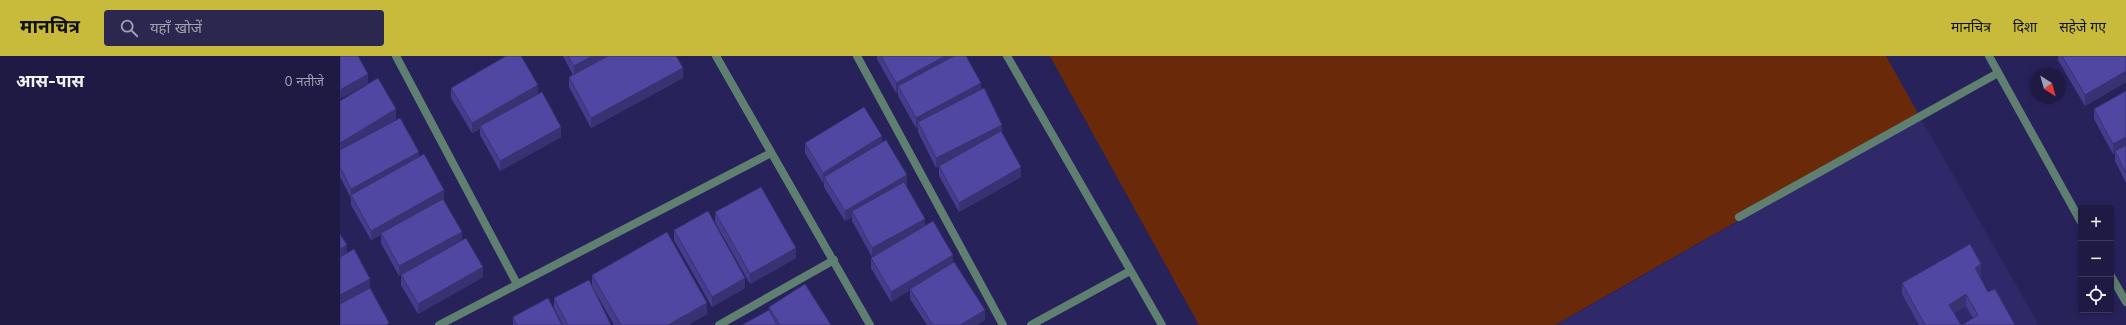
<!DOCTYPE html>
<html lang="hi">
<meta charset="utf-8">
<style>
body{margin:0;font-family:Inter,"Noto Sans Devanagari",sans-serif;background:#2b274f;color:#f1f3f6}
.controls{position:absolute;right:12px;bottom:12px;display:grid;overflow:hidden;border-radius:4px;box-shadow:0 2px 6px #0003}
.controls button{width:36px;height:36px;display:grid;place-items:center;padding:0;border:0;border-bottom:1px solid #3c385d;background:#1e1a44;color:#f1f3f6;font:20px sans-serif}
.compass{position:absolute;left:1690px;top:12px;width:36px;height:36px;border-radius:50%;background:#1e1a44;box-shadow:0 2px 6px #0003;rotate:143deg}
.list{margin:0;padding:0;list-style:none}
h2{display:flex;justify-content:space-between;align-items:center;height:52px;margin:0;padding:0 16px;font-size:17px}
h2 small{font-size:13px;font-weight:400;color:#a1a1b2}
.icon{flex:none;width:22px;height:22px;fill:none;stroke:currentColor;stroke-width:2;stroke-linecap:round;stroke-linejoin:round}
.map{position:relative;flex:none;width:1786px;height:269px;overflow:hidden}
header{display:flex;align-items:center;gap:24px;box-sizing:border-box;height:56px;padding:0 20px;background:#c8bb3b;color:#111}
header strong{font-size:19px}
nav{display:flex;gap:22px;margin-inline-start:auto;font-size:14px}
.search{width:280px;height:36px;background:#2b274f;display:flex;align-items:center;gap:10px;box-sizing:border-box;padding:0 14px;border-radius:4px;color:#a1a1b2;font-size:15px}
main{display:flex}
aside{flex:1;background:#1e1a44}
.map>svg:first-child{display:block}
.built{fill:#2f2869}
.green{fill:#6a2a09}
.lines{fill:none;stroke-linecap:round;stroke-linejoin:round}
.minor{stroke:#5f7f70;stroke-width:8}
.wall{fill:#453d8c}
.shaded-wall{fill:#383272}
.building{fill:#5047a3;stroke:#383272}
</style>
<header>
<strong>मानचित्र</strong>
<div class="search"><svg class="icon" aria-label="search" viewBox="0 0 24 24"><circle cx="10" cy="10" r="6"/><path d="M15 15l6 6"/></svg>यहाँ खोजें</div>
<nav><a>मानचित्र</a><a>दिशा</a><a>सहेजे गए</a></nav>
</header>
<main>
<aside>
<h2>आस-पास<small>0 नतीजे</small></h2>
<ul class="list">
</ul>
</aside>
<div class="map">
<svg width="1786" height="269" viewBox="0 0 1786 269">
<rect width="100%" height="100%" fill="#28225b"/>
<path class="built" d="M 1580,61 L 1699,269 L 1215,269 L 1273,237 Z"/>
<path class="green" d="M 710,0 L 1546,0 L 1580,61 L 1215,269 L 859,269 Z"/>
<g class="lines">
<g class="minor">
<path d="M 56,0 L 177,228"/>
<path d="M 376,0 L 530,269"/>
<path d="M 517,0 L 663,269"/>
<path d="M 667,0 L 822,269"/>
<path d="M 1649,0 L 1741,166"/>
<path d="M 1399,161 L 1658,17"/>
<path d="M 1771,220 L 1786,246"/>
<path d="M 99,269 L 431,97"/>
<path d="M 379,269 L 494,204"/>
<path d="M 691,269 L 790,215"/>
</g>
</g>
<g class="wall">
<path d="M 223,0 L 336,0 L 343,22 L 251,72 L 229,31 L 229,21 L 233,19 Z"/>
<path d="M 537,0 L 626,0 L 641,34 L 662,78 L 681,121 L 619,156 L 599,120 L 599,110 L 596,112 L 578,76 L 578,71 L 576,72 L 558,40 L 558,36 L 556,37 L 537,3 Z"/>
<path d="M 1718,0 L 1786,0 L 1786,26 L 1745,50 L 1718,4 Z"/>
<path d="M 111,32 L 198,38 L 221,81 L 160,115 L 140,79 L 140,73 L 132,77 L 111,42 Z"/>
<path d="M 1786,35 L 1786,127 L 1775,105 L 1775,97 L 1773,98 L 1754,63 L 1754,53 Z"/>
<path d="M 0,45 L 56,63 L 42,72 L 79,101 L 104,144 L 122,185 L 143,221 L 78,258 L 61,229 L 61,219 L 59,220 L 41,187 L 41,179 L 31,184 L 11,149 L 11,142 L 0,121 Z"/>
<path d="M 465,87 L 542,87 L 567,129 L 566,130 L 585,170 L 613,206 L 645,264 L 636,269 L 587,269 L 570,243 L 570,234 L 551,246 L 531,212 L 531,202 L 532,201 L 512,165 L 512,161 L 505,165 L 484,131 L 484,126 L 483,127 L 465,97 Z"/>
<path d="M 375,156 L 456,202 L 410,228 L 375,166 Z"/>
<path d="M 334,174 L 405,232 L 372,251 L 334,184 Z"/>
<path d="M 252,219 L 367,258 L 348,269 L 274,269 L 252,230 Z"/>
<path d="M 1641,220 L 1640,221 L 1648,236 L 1675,269 L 1633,262 L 1626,250 L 1614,257 L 1621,269 L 1579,269 L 1562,238 L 1562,227 Z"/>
<path d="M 214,242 L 271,269 L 223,269 L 214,252 Z"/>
<path d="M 429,251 L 491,269 L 402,269 L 429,255 Z"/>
<path d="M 173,261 L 222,269 L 173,269 Z"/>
</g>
<g class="shaded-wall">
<path d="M 252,0 L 269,0 L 234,20 L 234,10 Z"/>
<path d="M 605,0 L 617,0 L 558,30 L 558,36 L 556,37 L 556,27 Z"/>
<path d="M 343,12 L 343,22 L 251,72 L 251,62 Z"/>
<path d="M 1786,15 L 1786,26 L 1745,50 L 1745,39 Z"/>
<path d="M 28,18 L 28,28 L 0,43 L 0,34 Z"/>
<path d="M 641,27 L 641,37 L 578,66 L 578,71 L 576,72 L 576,62 Z"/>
<path d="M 198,29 L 198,39 L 140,70 L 140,73 L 132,77 L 132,67 Z"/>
<path d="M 56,53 L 56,63 L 0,97 L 0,87 Z"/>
<path d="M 662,69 L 662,78 L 596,112 L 596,102 Z"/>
<path d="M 221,71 L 221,81 L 160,115 L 160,105 Z"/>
<path d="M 542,80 L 542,90 L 484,121 L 484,126 L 483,127 L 483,117 Z"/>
<path d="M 1786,81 L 1786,91 L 1775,95 L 1775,97 L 1773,98 L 1773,88 Z"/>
<path d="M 79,96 L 79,106 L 11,140 L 11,133 Z"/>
<path d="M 681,111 L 681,121 L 619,156 L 619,147 Z"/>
<path d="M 567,119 L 567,129 L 514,160 L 512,155 L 512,161 L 505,165 L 505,155 Z"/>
<path d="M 104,134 L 104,144 L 41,177 L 41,179 L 31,184 L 31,175 Z"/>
<path d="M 585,163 L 585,173 L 532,202 L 532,192 Z"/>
<path d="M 122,176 L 122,186 L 59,220 L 59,210 Z"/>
<path d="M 7,189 L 7,199 L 0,203 L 0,193 Z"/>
<path d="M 456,192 L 456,202 L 410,228 L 410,218 Z"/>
<path d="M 613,199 L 613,209 L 570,233 L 570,234 L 551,246 L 551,236 Z"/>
<path d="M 1641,208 L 1641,220 L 1635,224 L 1635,212 Z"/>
<path d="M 143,211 L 143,221 L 78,258 L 78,248 Z"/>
<path d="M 405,222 L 405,232 L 372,251 L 372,241 Z"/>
<path d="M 30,223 L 30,233 L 0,249 L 0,239 Z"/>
<path d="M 1626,238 L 1626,250 L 1609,260 L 1609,249 Z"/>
<path d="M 367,247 L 367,258 L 348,269 L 328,269 Z"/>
<path d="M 645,254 L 645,264 L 636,269 L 620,269 Z"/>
</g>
<g class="building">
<path d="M 0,0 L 18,0 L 28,18 L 0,34 Z"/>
<path d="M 166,0 L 181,0 L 198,29 L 132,67 L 111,32 Z"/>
<path d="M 228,0 L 252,0 L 234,10 Z"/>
<path d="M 268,0 L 336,0 L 343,12 L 251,62 L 229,21 Z"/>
<path d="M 541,0 L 605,0 L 556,27 Z"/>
<path d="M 614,0 L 626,0 L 641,27 L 576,62 L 558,30 Z"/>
<path d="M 1722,0 L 1786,0 L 1786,15 L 1745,39 Z"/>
<path d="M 38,22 L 56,53 L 0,87 L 0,45 Z"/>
<path d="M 644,32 L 662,69 L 596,102 L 578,66 Z"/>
<path d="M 1786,35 L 1786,81 L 1773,88 L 1754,53 Z"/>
<path d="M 202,36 L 221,71 L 160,105 L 140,70 Z"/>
<path d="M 524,51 L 542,80 L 483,117 L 465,87 Z"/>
<path d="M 60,62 L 79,96 L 11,133 L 0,111 L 0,94 Z"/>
<path d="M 661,75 L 681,111 L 619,147 L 599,110 Z"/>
<path d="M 546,84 L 567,119 L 505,155 L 484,121 Z"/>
<path d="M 1786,89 L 1786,117 L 1775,95 Z"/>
<path d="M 84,98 L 104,134 L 31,175 L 11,139 Z"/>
<path d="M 564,126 L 585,163 L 532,192 L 512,155 Z"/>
<path d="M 421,131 L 456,192 L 410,218 L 375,156 Z"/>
<path d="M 103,143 L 122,176 L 59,210 L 41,177 Z"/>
<path d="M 368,155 L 405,222 L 372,241 L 334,174 Z"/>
<path d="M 593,165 L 613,199 L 551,236 L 531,202 Z"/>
<path d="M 327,176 L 367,247 L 328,269 L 281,269 L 252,219 Z"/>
<path d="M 0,178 L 7,189 L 0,193 Z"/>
<path d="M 126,182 L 143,211 L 78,248 L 61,219 Z"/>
<path d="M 1630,188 L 1641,208 L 1635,212 L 1648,236 L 1655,233 L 1675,269 L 1622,269 L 1638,259 L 1626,238 L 1609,249 L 1621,269 L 1585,269 L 1562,227 Z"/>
<path d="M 14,193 L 30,223 L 0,239 L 0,201 Z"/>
<path d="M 614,206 L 645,254 L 620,269 L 593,269 L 570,233 Z"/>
<path d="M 249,224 L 271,269 L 228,269 L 214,242 Z"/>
<path d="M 465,228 L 491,269 L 440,269 L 429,251 Z"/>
<path d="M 30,232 L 49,267 L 46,269 L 0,269 L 0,248 Z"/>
<path d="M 208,242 L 222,269 L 177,269 L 173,261 Z"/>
<path d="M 429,254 L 437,269 L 402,269 Z"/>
</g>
</svg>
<div class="controls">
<button>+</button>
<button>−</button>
<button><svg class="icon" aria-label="locate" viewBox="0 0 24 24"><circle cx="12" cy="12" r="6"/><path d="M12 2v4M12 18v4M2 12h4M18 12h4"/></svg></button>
</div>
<svg class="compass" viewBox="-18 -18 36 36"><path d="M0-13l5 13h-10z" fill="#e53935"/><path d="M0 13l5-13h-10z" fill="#a1a1b2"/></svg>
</div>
</main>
